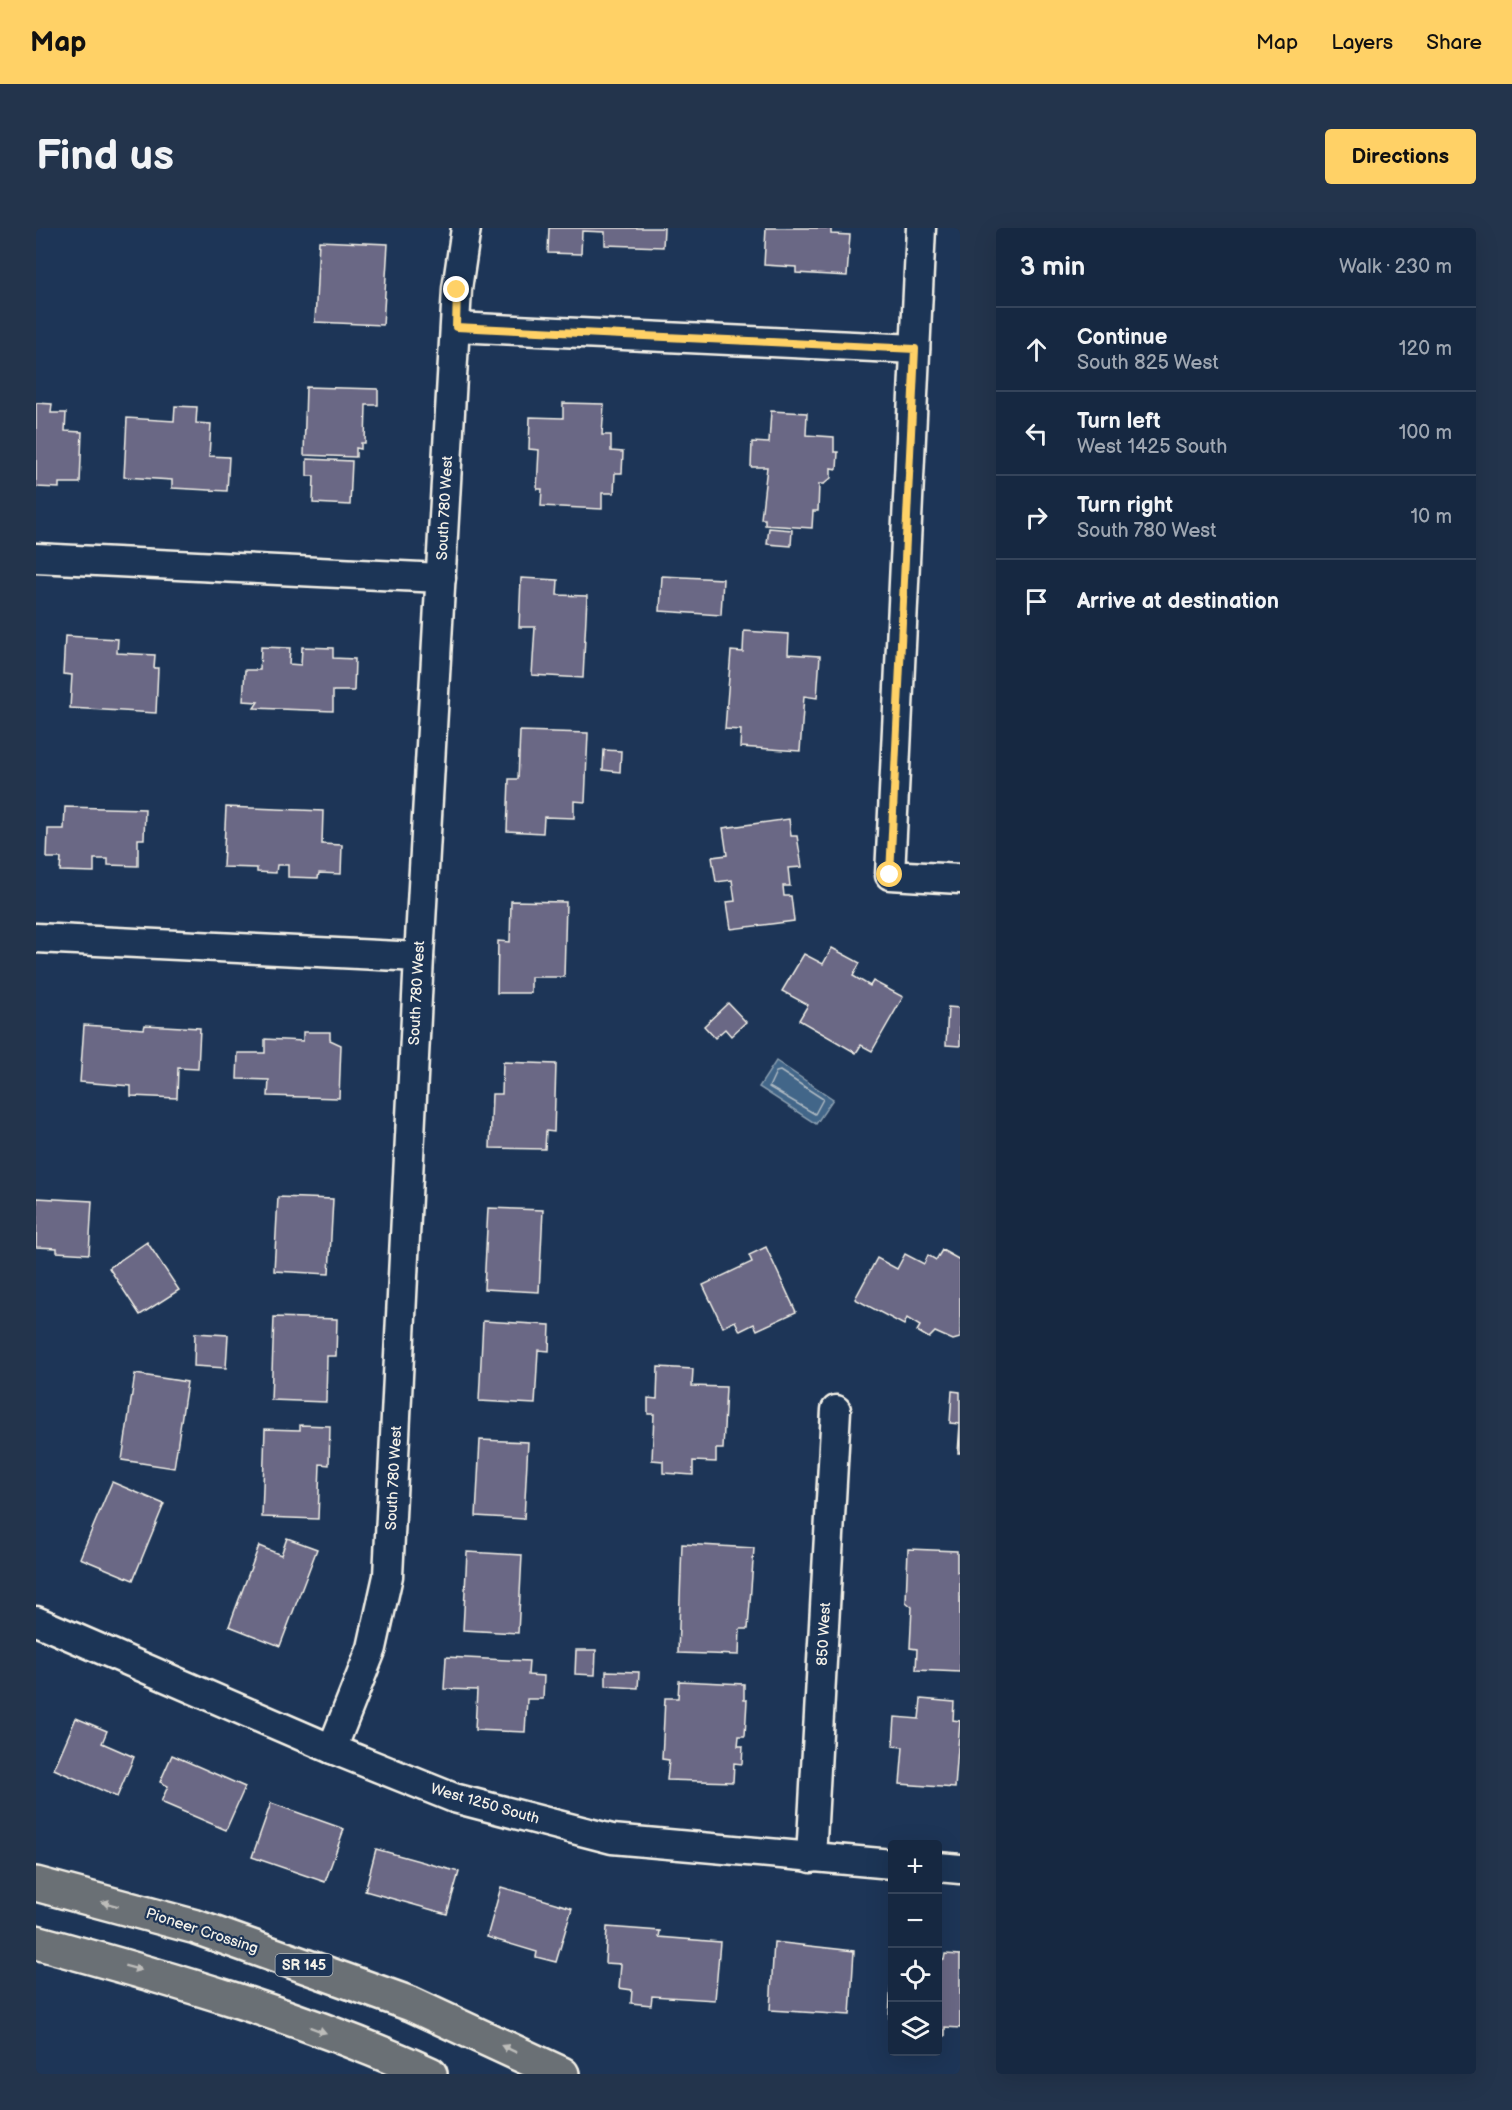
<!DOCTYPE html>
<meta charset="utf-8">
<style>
body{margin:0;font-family:"Balsamiq Sans",sans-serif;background:#23344c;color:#f1f3f6}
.controls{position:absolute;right:18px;bottom:18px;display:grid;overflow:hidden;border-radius:6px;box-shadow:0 6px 24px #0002}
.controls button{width:54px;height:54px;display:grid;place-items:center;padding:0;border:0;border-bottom:2px solid #35445a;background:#162841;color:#f1f3f6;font:30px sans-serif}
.stop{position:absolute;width:18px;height:18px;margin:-14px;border:4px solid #ffd166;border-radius:50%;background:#fff}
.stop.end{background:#ffd166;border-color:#fff;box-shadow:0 2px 6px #0008}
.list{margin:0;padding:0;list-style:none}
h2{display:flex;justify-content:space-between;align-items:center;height:78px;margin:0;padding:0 24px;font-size:26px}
h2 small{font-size:20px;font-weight:400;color:#9ea6b1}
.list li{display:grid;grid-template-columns:39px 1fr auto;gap:18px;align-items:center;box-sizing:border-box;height:84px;padding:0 24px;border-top:2px solid #35445a}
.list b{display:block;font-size:22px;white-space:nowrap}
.list p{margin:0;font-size:20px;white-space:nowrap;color:#9ea6b1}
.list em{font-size:20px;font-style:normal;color:#9ea6b1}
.icon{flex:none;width:33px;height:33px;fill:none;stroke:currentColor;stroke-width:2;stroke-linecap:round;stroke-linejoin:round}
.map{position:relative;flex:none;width:924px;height:1846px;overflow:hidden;border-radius:6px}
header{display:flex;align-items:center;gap:36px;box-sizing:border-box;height:84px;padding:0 30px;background:#ffd166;color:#111}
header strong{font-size:28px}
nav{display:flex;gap:33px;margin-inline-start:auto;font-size:21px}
.intro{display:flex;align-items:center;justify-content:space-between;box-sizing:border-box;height:144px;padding:0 36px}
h1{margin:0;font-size:42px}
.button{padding:15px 27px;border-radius:6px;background:#ffd166;color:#111;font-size:21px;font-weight:700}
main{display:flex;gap:36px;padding:0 36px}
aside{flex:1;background:#162841;border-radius:6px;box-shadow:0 6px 24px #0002}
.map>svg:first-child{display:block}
.water{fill:#436689;stroke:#8a9eaf;stroke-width:1.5}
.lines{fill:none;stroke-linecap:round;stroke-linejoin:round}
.shore{stroke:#adb9c2;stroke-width:1.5}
.building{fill:#6a6785;stroke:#f4f1e8;stroke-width:1.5}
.minor-casing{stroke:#f4f1e8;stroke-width:33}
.highway-casing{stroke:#f4f1e8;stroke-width:38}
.minor{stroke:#1d3557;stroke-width:28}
.highway{stroke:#6b6f75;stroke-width:33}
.oneway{fill:#bdbdba}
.route{stroke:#ffd166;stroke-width:8}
.labels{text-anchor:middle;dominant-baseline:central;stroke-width:4.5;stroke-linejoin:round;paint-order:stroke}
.shield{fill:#1d3557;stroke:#b4b9bc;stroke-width:1.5}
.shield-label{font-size:14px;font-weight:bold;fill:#f4f1e8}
.street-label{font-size:15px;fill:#f4f1e8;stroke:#1d3557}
</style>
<header>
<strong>Map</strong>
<nav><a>Map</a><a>Layers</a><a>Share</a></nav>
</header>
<div class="intro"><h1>Find us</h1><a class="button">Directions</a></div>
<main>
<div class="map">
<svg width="924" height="1846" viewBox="0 0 924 1846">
<rect width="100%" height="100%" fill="#1d3557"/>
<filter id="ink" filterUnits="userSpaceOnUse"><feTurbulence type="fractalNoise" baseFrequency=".0167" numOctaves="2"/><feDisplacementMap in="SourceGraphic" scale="12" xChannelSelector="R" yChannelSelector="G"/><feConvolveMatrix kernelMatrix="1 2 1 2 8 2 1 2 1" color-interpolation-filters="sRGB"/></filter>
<g filter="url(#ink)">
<path class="water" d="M 740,833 L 797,871 L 780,896 L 723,859 Z"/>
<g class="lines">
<path class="shore" d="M 744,843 L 787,871 L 779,886 L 733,859 L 740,844 Z"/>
</g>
<g class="building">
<path d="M 513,0 L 628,0 L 627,19 L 569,17 L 569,4 L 546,3 L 545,26 L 512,25 Z"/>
<path d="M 730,0 L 795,0 L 795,6 L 814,7 L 811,48 L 760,45 L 760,39 L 728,37 Z"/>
<path d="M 283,13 L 352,16 L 347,97 L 279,94 Z"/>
<path d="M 270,159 L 342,161 L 342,177 L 330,177 L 329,215 L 325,215 L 325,221 L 320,220 L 320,229 L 268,227 Z"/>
<path d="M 0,175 L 16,176 L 15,185 L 30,185 L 29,203 L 46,204 L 44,255 L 23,255 L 23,260 L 0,259 Z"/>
<path d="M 527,175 L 568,176 L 566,207 L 575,207 L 575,223 L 587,224 L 586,245 L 579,245 L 578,265 L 566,265 L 566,281 L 505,278 L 506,261 L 501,261 L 503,222 L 493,221 L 494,189 L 527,190 Z"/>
<path d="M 139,178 L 161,179 L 160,195 L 175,196 L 173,228 L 193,229 L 191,263 L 136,260 L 136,252 L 88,249 L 91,190 L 138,193 Z"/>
<path d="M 735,183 L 771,185 L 770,207 L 798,209 L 798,224 L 802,224 L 801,241 L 795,240 L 795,250 L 788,256 L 783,256 L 782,283 L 777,283 L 776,300 L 729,297 L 729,291 L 725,291 L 731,239 L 715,239 L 716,214 L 733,215 Z"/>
<path d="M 271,231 L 316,233 L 314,277 L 277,275 L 278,248 L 271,248 Z"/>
<path d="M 733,300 L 756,302 L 755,318 L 731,316 Z"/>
<path d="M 626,348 L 687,351 L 685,387 L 624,383 Z"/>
<path d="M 485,350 L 522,352 L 521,367 L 551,368 L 547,450 L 496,447 L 499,399 L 483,399 Z"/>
<path d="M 708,403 L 753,406 L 752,426 L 784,428 L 781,470 L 768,468 L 764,523 L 704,519 L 705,502 L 689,501 L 695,423 L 707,424 Z"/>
<path d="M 29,408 L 82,411 L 81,425 L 119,427 L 118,440 L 122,440 L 120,485 L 34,480 L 36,447 L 27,446 Z"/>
<path d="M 225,419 L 254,420 L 253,436 L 265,437 L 266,419 L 297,420 L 297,430 L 319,431 L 318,463 L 297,463 L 297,483 L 218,480 L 222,474 L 207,473 L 209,442 L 224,442 Z"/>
<path d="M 484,503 L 552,505 L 549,574 L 538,573 L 538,590 L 508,589 L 507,605 L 471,603 L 473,551 L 482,551 Z"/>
<path d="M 568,522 L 585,523 L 584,544 L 567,542 Z"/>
<path d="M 29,579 L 109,581 L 108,611 L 102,611 L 102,638 L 72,637 L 72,631 L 58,631 L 58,644 L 24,643 L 25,630 L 11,630 L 12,601 L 28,601 Z"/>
<path d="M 190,579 L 287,583 L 286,616 L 306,617 L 305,646 L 283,645 L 282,650 L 252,649 L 252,637 L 241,637 L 240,645 L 221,644 L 221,640 L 187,639 Z"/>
<path d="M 753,591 L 755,608 L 761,608 L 766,639 L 752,640 L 754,658 L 747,658 L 748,668 L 755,668 L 758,693 L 695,701 L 691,674 L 699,673 L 696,652 L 680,654 L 676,629 L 691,627 L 687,600 Z"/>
<path d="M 475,673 L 530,674 L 528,749 L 495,749 L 495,765 L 461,765 L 462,713 L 474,714 Z"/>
<path d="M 796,720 L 824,735 L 817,748 L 834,758 L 837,753 L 867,769 L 836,823 L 825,817 L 820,825 L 763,792 L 772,777 L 746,763 L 768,726 L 787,736 Z"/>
<path d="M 692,775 L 710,794 L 695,808 L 689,801 L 679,810 L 668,798 Z"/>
<path d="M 912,779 L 924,780 L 924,818 L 910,817 Z"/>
<path d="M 48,797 L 108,801 L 109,797 L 164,800 L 162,841 L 142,840 L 141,870 L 95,868 L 95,858 L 44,854 Z"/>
<path d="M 267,804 L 294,804 L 294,812 L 305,817 L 303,870 L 232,868 L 233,852 L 201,851 L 202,825 L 229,825 L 229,811 L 267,813 Z"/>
<path d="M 467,834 L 520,836 L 518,904 L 510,903 L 509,921 L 454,920 L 456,866 L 466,866 Z"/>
<path d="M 242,969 L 297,971 L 293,1046 L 238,1043 Z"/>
<path d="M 1,970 L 56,973 L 53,1026 L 21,1024 L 21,1020 L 0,1019 Z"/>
<path d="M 452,980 L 507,982 L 503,1064 L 448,1061 Z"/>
<path d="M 111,1014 L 143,1062 L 104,1087 L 73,1040 Z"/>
<path d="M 730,1019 L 760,1084 L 721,1102 L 718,1096 L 704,1103 L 699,1093 L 687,1099 L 667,1057 L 716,1034 L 713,1027 Z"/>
<path d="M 906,1022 L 924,1032 L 924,1110 L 917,1112 L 899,1104 L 893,1110 L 881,1103 L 884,1098 L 871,1090 L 868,1097 L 819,1071 L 841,1030 L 861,1041 L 869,1026 L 888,1036 L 892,1027 L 900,1032 Z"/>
<path d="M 238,1089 L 301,1091 L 300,1128 L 291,1128 L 290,1174 L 235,1172 Z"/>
<path d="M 447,1093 L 514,1097 L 513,1123 L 502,1122 L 499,1176 L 443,1173 Z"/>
<path d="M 159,1105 L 192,1107 L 190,1140 L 158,1138 Z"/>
<path d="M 622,1139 L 657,1141 L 656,1158 L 690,1159 L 687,1221 L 680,1221 L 680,1234 L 657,1233 L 657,1247 L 627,1245 L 627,1233 L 616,1232 L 618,1186 L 612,1186 L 612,1170 L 621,1171 Z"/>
<path d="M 99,1146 L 151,1154 L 138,1240 L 86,1232 Z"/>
<path d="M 916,1163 L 924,1164 L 924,1225 L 922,1225 L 924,1196 L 914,1195 Z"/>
<path d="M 264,1197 L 294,1198 L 293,1237 L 284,1236 L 282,1291 L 226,1289 L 229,1201 L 264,1202 Z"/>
<path d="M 444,1212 L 492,1214 L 488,1291 L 440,1288 Z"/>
<path d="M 76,1254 L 128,1276 L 97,1352 L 44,1330 Z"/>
<path d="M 251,1310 L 281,1321 L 244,1418 L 193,1398 L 223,1318 L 245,1327 Z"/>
<path d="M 646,1316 L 718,1320 L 712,1401 L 704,1401 L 703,1427 L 642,1425 Z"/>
<path d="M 872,1321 L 921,1323 L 921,1344 L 924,1344 L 924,1444 L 880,1442 L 881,1421 L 874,1420 L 876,1379 L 870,1374 Z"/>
<path d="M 431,1324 L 486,1327 L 482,1405 L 427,1402 Z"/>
<path d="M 540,1422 L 560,1422 L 559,1447 L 539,1446 Z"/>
<path d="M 410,1429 L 493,1433 L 492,1447 L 508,1448 L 507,1471 L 491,1471 L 489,1504 L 439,1502 L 441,1462 L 408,1461 Z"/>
<path d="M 570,1443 L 603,1444 L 602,1460 L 570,1458 Z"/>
<path d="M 643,1453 L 708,1456 L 708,1472 L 711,1472 L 709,1508 L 703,1508 L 702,1518 L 707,1518 L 706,1536 L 698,1535 L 697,1554 L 631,1552 L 633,1532 L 626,1531 L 629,1470 L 642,1470 Z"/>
<path d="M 885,1471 L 918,1474 L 917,1492 L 924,1493 L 919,1560 L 864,1556 L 867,1519 L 857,1518 L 859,1489 L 883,1491 Z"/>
<path d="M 40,1490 L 71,1503 L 66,1515 L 98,1529 L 81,1569 L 18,1541 Z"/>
<path d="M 136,1527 L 209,1559 L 190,1602 L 125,1574 L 132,1558 L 124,1554 Z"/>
<path d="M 235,1575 L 308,1601 L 289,1654 L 216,1629 Z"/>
<path d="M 340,1621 L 423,1644 L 411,1686 L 329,1663 Z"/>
<path d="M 465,1659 L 536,1680 L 520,1734 L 500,1729 L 501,1724 L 451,1709 Z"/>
<path d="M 571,1699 L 624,1703 L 623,1709 L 684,1714 L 679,1772 L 616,1768 L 615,1777 L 595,1775 L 596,1762 L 583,1760 L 585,1736 L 569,1735 Z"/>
<path d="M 738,1714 L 818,1723 L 814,1787 L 734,1782 Z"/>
<path d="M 909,1726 L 924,1727 L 924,1800 L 909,1799 L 909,1808 L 902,1807 L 902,1732 L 908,1732 Z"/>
<path d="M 856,1732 L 856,1790 L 853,1790 Z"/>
</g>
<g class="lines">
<g class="minor-casing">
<g id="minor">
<path d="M 885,0 L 854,647 L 924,651"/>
<path d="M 420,99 L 879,121"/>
<path d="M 0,330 L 405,350"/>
<path d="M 0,710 L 383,729"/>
<path d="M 0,1393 L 296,1521 L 418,1570 L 576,1611 L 856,1636"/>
<path d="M 296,1521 L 336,1420 L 352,1348 L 383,729 L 421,61 L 430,0"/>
<path d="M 775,1630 L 800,1182"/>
<path d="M 902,1639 L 924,1641"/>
</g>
</g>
<g class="highway-casing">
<g id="highway">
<path d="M 0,1656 L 160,1699 L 375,1776 L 526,1846"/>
<path d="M 0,1714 C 133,1750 268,1789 394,1846"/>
</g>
</g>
<use href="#minor" class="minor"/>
<use href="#highway" class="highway"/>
</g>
<defs><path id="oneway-solid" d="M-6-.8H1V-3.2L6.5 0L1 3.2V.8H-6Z" transform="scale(1.5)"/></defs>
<g class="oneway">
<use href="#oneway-solid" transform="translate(74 1676) rotate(-165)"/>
<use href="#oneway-solid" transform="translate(97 1740) rotate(15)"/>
<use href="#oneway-solid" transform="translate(282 1802) rotate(20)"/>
<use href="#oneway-solid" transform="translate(473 1821) rotate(-155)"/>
</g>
</g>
<g class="lines" filter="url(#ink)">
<path class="route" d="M 421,62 L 420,99 L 879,121 L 854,647"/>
</g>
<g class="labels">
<rect class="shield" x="239.5" y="1726" width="57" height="22" rx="4.5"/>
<g class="shield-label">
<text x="268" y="1737">SR 145</text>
</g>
<g class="street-label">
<text transform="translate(409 280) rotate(-87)">South 780 West</text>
<text transform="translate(381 765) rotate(-87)">South 780 West</text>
<text transform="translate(358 1250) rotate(-87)">South 780 West</text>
<text transform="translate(788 1406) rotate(-87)">850 West</text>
<text transform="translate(449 1576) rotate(16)">West 1250 South</text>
<text transform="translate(166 1703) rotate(18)">Pioneer Crossing</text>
</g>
</g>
</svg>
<div class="controls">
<button>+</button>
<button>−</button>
<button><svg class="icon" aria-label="locate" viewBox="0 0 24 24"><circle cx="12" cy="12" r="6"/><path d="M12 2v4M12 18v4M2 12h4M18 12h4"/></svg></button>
<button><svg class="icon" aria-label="layers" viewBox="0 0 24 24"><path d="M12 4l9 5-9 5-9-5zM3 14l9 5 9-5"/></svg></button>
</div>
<div class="stop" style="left:854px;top:647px"></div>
<div class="stop end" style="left:421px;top:62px"></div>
</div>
<aside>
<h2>3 min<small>Walk · 230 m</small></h2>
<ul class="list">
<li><svg class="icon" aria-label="ahead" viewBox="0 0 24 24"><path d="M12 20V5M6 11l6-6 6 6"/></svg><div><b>Continue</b><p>South 825 West</p></div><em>120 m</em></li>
<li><svg class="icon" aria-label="left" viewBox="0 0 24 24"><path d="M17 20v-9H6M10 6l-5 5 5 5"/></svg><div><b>Turn left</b><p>West 1425 South</p></div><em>100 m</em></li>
<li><svg class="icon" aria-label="right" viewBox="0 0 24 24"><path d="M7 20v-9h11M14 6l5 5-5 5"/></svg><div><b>Turn right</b><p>South 780 West</p></div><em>10 m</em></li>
<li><svg class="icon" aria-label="arrive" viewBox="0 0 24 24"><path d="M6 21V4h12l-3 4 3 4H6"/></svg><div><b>Arrive at destination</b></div></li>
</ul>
</aside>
</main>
